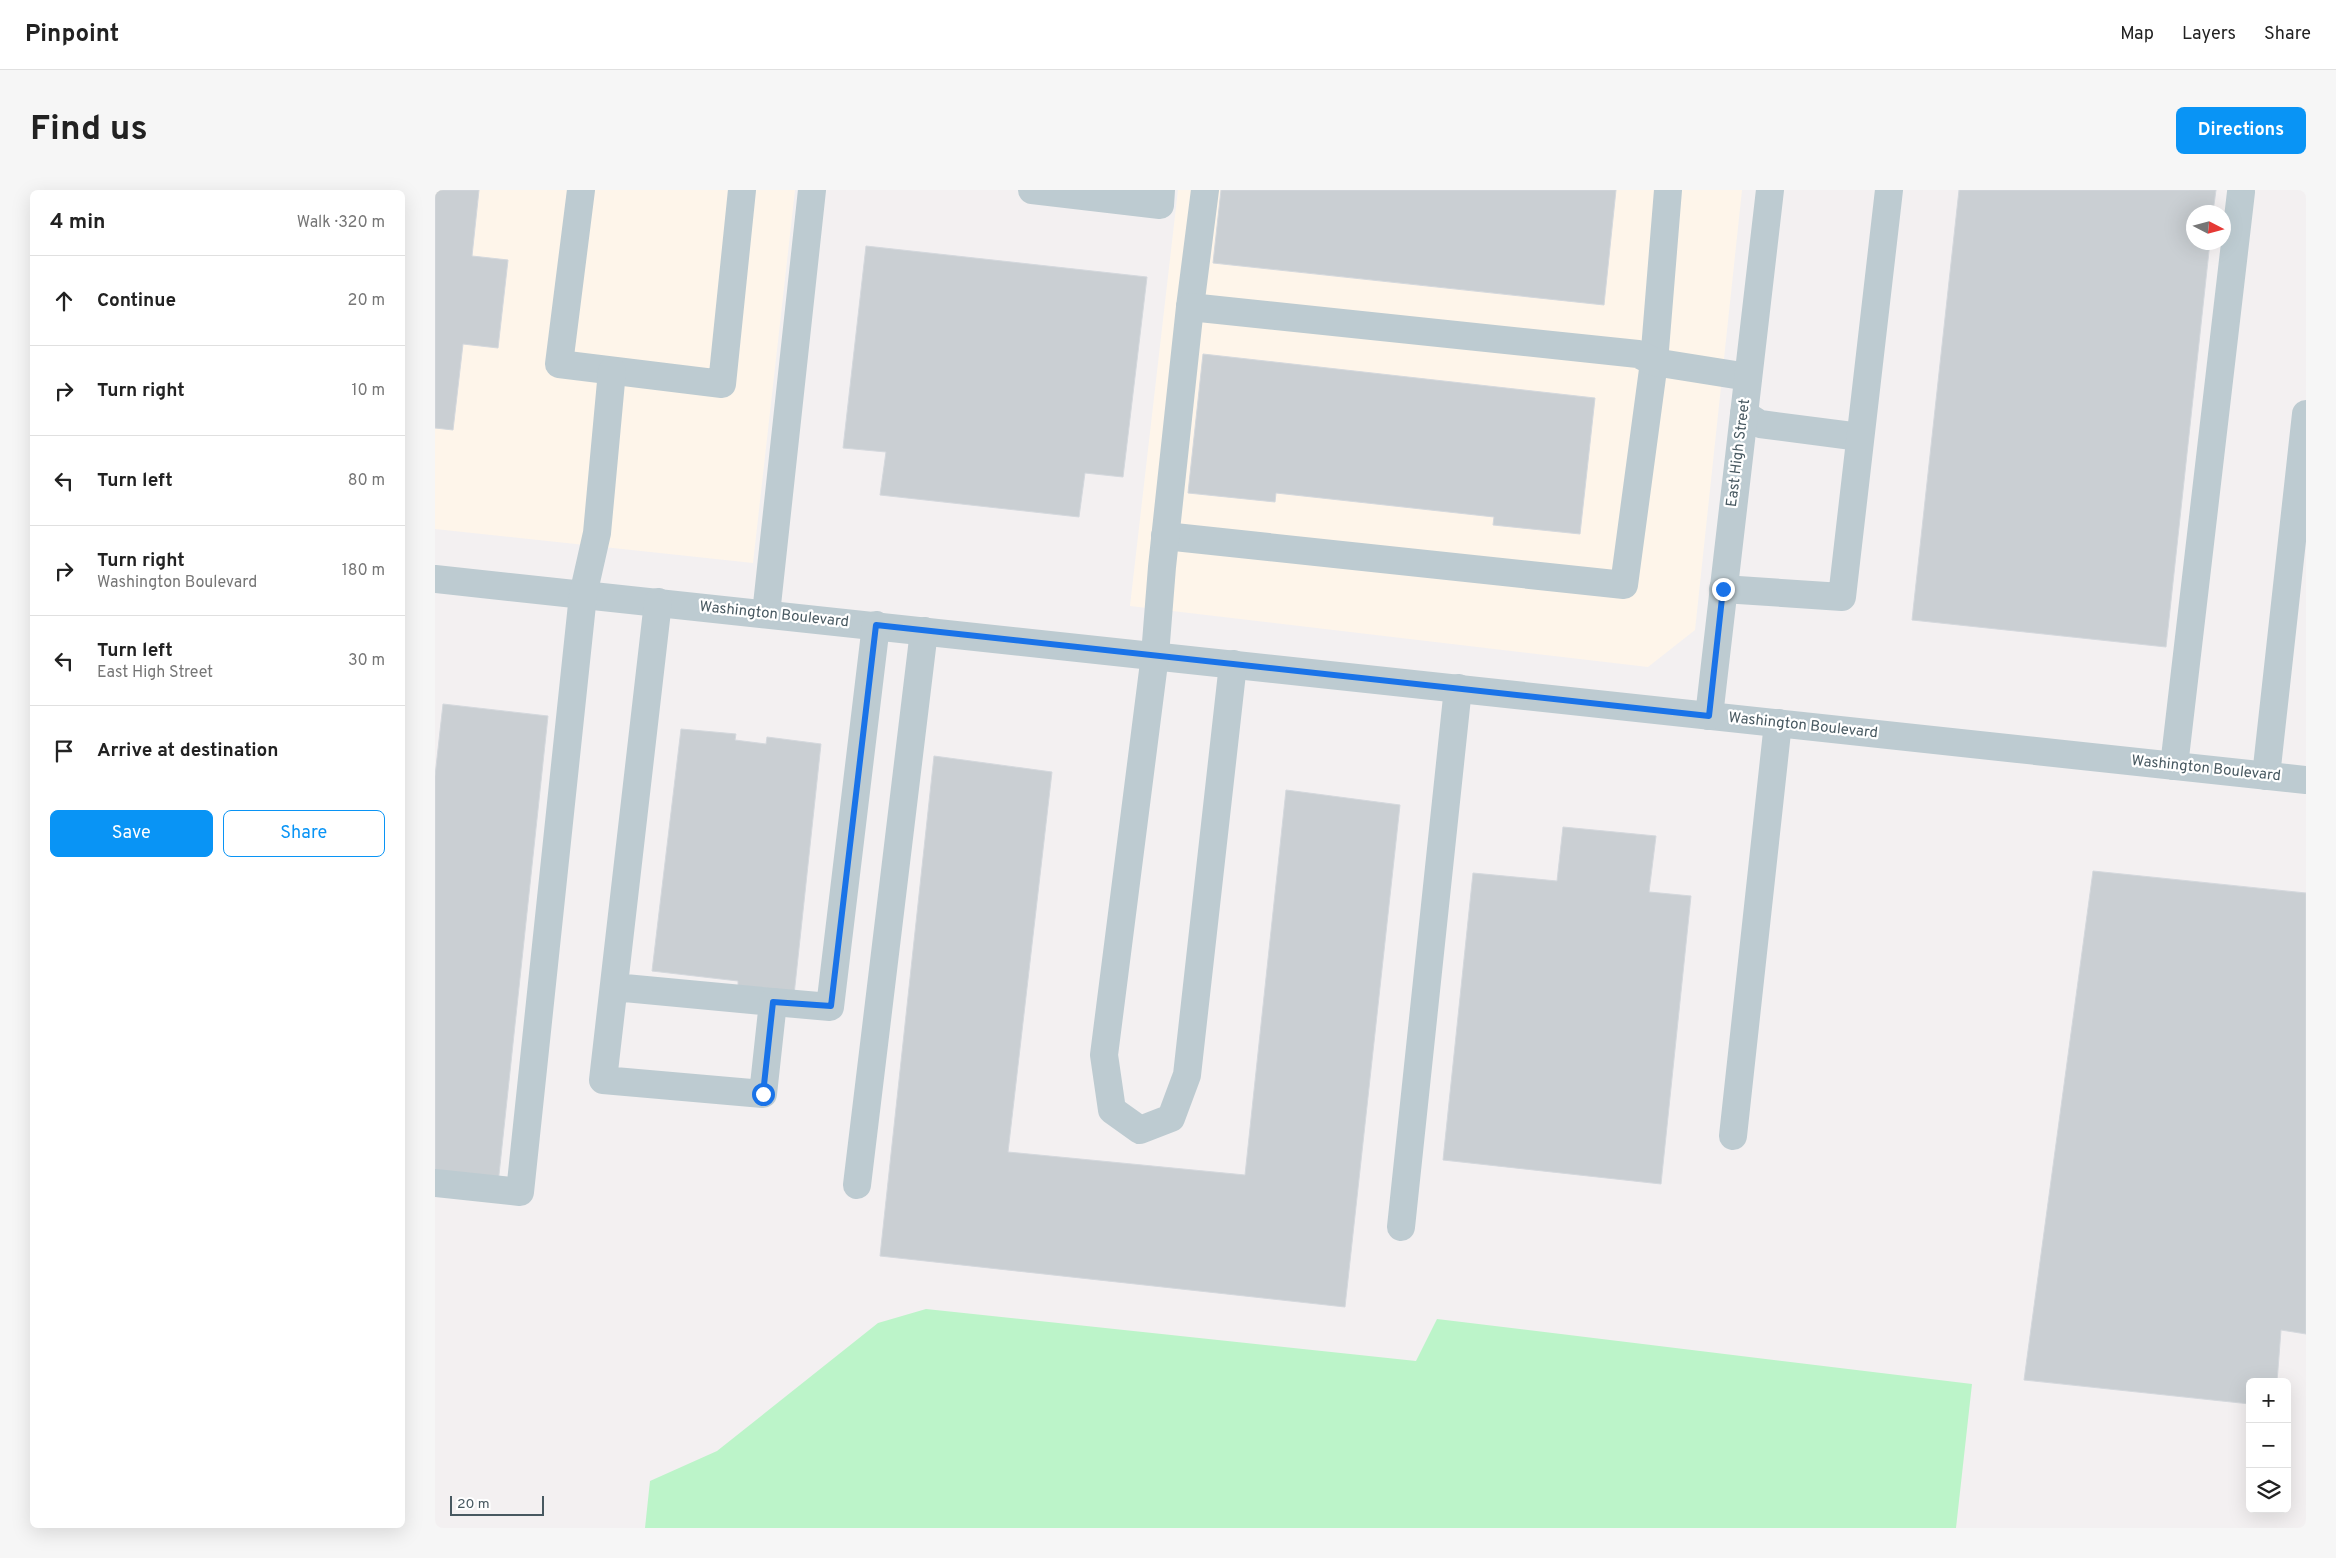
<!DOCTYPE html>
<meta charset="utf-8">
<style>
body{margin:0;font-family:Overpass,sans-serif;background:#f6f6f6;color:#222}
.controls{position:absolute;right:15px;bottom:15px;display:grid;overflow:hidden;border-radius:8px;box-shadow:0 5px 20px #0002}
.controls button{width:45px;height:45px;display:grid;place-items:center;padding:0;border:0;border-bottom:1px solid #e0e0e0;background:#fff;color:#222;font:25px sans-serif}
.compass{position:absolute;left:1751px;top:15px;width:45px;height:45px;border-radius:50%;background:#fff;box-shadow:0 5px 20px #0002;rotate:96deg}
.scale{position:absolute;left:15px;bottom:12px;width:94px;box-sizing:border-box;padding-left:5px;border:2px solid #475860;border-top:0;font-size:14px;line-height:18px;white-space:nowrap;color:#475860;-webkit-text-stroke:4px #fff;paint-order:stroke}
.stop{position:absolute;width:15px;height:15px;margin:-11px;border:4px solid #1a73e8;border-radius:50%;background:#fff}
.stop.end{background:#1a73e8;border-color:#fff;box-shadow:0 1px 5px #0008}
.list{margin:0;padding:0;list-style:none}
h2{display:flex;justify-content:space-between;align-items:center;height:65px;margin:0;padding:0 20px;font-size:21px}
h2 small{font-size:16px;font-weight:400;color:#767676}
.list li{display:grid;grid-template-columns:32px 1fr auto;gap:15px;align-items:center;box-sizing:border-box;height:90px;padding:0 20px;border-top:1px solid #e0e0e0}
.list b{display:block;font-size:19px;white-space:nowrap}
.list p{margin:0;font-size:16px;white-space:nowrap;color:#767676}
.list em{font-size:16px;font-style:normal;color:#767676}
.actions{display:flex;gap:10px;padding:15px 20px}
.actions a{flex:1;padding:11px 0;border:1px solid #0994f5;border-radius:8px;text-align:center;font-size:18px;color:#0994f5}
.actions .main{background:#0994f5;color:#fff}
.icon{flex:none;width:28px;height:28px;fill:none;stroke:currentColor;stroke-width:2;stroke-linecap:round;stroke-linejoin:round}
.map{position:relative;flex:none;width:1871px;height:1338px;overflow:hidden;border-radius:8px}
header{display:flex;align-items:center;gap:30px;box-sizing:border-box;height:70px;padding:0 25px;background:#fff;border-bottom:1px solid #e0e0e0}
header strong{font-size:24px}
nav{display:flex;gap:28px;margin-inline-start:auto;font-size:18px}
.intro{display:flex;align-items:center;justify-content:space-between;box-sizing:border-box;height:120px;padding:0 30px}
h1{margin:0;font-size:35px}
.button{padding:12px 22px;border-radius:8px;background:#0994f5;color:#fff;font-size:18px;font-weight:700}
main{display:flex;gap:30px;padding:0 30px}
aside{flex:1;background:#fff;border-radius:8px;box-shadow:0 5px 20px #0002}
.map>svg:first-child{display:block}
.commercial{fill:#fef5ea}
.green{fill:#bcf4c9}
.building{fill:#cacfd3;stroke:#d4d8dd}
.lines{fill:none;stroke-linecap:round;stroke-linejoin:round}
.minor{stroke:#bdcbd1;stroke-width:28}
.route{stroke:#1a73e8;stroke-width:6}
.labels{text-anchor:middle;dominant-baseline:central;stroke-width:4.5;stroke-linejoin:round;paint-order:stroke}
.street-label{font-size:15px;fill:#475860;stroke:#fff}
</style>
<header>
<strong>Pinpoint</strong>
<nav><a>Map</a><a>Layers</a><a>Share</a></nav>
</header>
<div class="intro"><h1>Find us</h1><a class="button">Directions</a></div>
<main>
<aside>
<h2>4 min<small>Walk · 320 m</small></h2>
<ul class="list">
<li><svg class="icon" aria-label="ahead" viewBox="0 0 24 24"><path d="M12 20V5M6 11l6-6 6 6"/></svg><div><b>Continue</b></div><em>20 m</em></li>
<li><svg class="icon" aria-label="right" viewBox="0 0 24 24"><path d="M7 20v-9h11M14 6l5 5-5 5"/></svg><div><b>Turn right</b></div><em>10 m</em></li>
<li><svg class="icon" aria-label="left" viewBox="0 0 24 24"><path d="M17 20v-9H6M10 6l-5 5 5 5"/></svg><div><b>Turn left</b></div><em>80 m</em></li>
<li><svg class="icon" aria-label="right" viewBox="0 0 24 24"><path d="M7 20v-9h11M14 6l5 5-5 5"/></svg><div><b>Turn right</b><p>Washington Boulevard</p></div><em>180 m</em></li>
<li><svg class="icon" aria-label="left" viewBox="0 0 24 24"><path d="M17 20v-9H6M10 6l-5 5 5 5"/></svg><div><b>Turn left</b><p>East High Street</p></div><em>30 m</em></li>
<li><svg class="icon" aria-label="arrive" viewBox="0 0 24 24"><path d="M6 21V4h12l-3 4 3 4H6"/></svg><div><b>Arrive at destination</b></div></li>
</ul>
<div class="actions"><a class="main">Save</a><a>Share</a></div>
</aside>
<div class="map">
<svg width="1871" height="1338" viewBox="0 0 1871 1338">
<rect width="100%" height="100%" fill="#f3f0f1"/>
<g class="commercial">
<path d="M 0,0 L 360,0 L 318,373 L 0,339 Z"/>
<path d="M 743,0 L 1307,0 L 1260,440 L 1213,477 L 695,416 Z"/>
</g>
<path class="green" d="M 491,1119 L 981,1171 L 1002,1129 L 1537,1194 L 1521,1338 L 210,1338 L 215,1291 L 282,1261 L 443,1133 Z"/>
<g class="building">
<path d="M 0,0 L 44,0 L 37,66 L 73,70 L 63,158 L 28,154 L 18,240 L 0,238 Z"/>
<path d="M 786,0 L 1181,0 L 1169,115 L 778,73 Z"/>
<path d="M 1524,0 L 1781,0 L 1778,22 L 1758,22 L 1758,52 L 1775,52 L 1731,457 L 1477,430 Z"/>
<path d="M 431,56 L 712,87 L 688,287 L 650,283 L 644,327 L 445,305 L 451,262 L 408,258 Z"/>
<path d="M 768,164 L 1160,208 L 1145,344 L 1058,335 L 1059,327 L 841,303 L 840,312 L 753,303 Z"/>
<path d="M 8,514 L 113,526 L 63,994 L 0,989 L 0,586 Z"/>
<path d="M 246,539 L 301,544 L 300,550 L 331,554 L 332,547 L 386,554 L 359,805 L 303,798 L 303,791 L 217,781 Z"/>
<path d="M 499,566 L 617,582 L 573,962 L 810,985 L 851,600 L 965,615 L 910,1117 L 445,1066 Z"/>
<path d="M 1128,637 L 1221,646 L 1214,702 L 1256,706 L 1226,994 L 1008,970 L 1038,683 L 1122,691 Z"/>
<path d="M 1658,681 L 1871,703 L 1871,1144 L 1846,1140 L 1842,1192 L 1815,1192 L 1815,1214 L 1589,1190 Z"/>
</g>
<g class="lines">
<g class="minor">
<path d="M 146,0 L 124,174 L 287,194 L 307,0"/>
<path d="M 597,0 L 725,15 L 726,0"/>
<path d="M 755,117 L 770,0"/>
<path d="M 1309,224 L 1325,234 L 1425,247"/>
<path d="M 730,346 L 1189,395 L 1219,172 L 1233,0"/>
<path d="M 0,389 L 1871,590"/>
<path d="M 1288,399 L 1407,407 L 1454,0"/>
<path d="M 331,424 L 377,0"/>
<path d="M 798,474 L 752,885 L 736,928 L 705,940 L 677,920 L 669,865 L 720,465 L 727,377 L 755,117 L 1203,164 L 1219,172 L 1313,187"/>
<path d="M 1274,526 L 1335,0"/>
<path d="M 1739,576 L 1806,2"/>
<path d="M 1831,586 L 1871,224"/>
<path d="M 179,797 L 338,812 L 328,904 L 168,890 L 223,412"/>
<path d="M 338,812 L 395,817 L 441,435"/>
<path d="M 1298,946 L 1343,533"/>
<path d="M 0,993 L 85,1002 L 148,405 L 162,343 L 177,181"/>
<path d="M 422,995 L 489,441"/>
<path d="M 966,1037 L 1023,498"/>
</g>
</g>
<g class="lines">
<path class="route" d="M 328,904 L 338,812 L 396,816 L 441,435 L 1274,526 L 1288,399"/>
</g>
<g class="labels">
<g class="street-label">
<text transform="translate(1304 263) rotate(-83)">East High Street</text>
<text transform="translate(339 425) rotate(6)">Washington Boulevard</text>
<text transform="translate(1368 536) rotate(6)">Washington Boulevard</text>
<text transform="translate(1771 579) rotate(6)">Washington Boulevard</text>
</g>
</g>
</svg>
<div class="controls">
<button>+</button>
<button>−</button>
<button><svg class="icon" aria-label="layers" viewBox="0 0 24 24"><path d="M12 4l9 5-9 5-9-5zM3 14l9 5 9-5"/></svg></button>
</div>
<svg class="compass" viewBox="-18 -18 36 36"><path d="M0-13l5 13h-10z" fill="#e53935"/><path d="M0 13l5-13h-10z" fill="#767676"/></svg>
<div class="scale">20 m</div>
<div class="stop" style="left:328px;top:904px"></div>
<div class="stop end" style="left:1288px;top:399px"></div>
</div>
</main>
